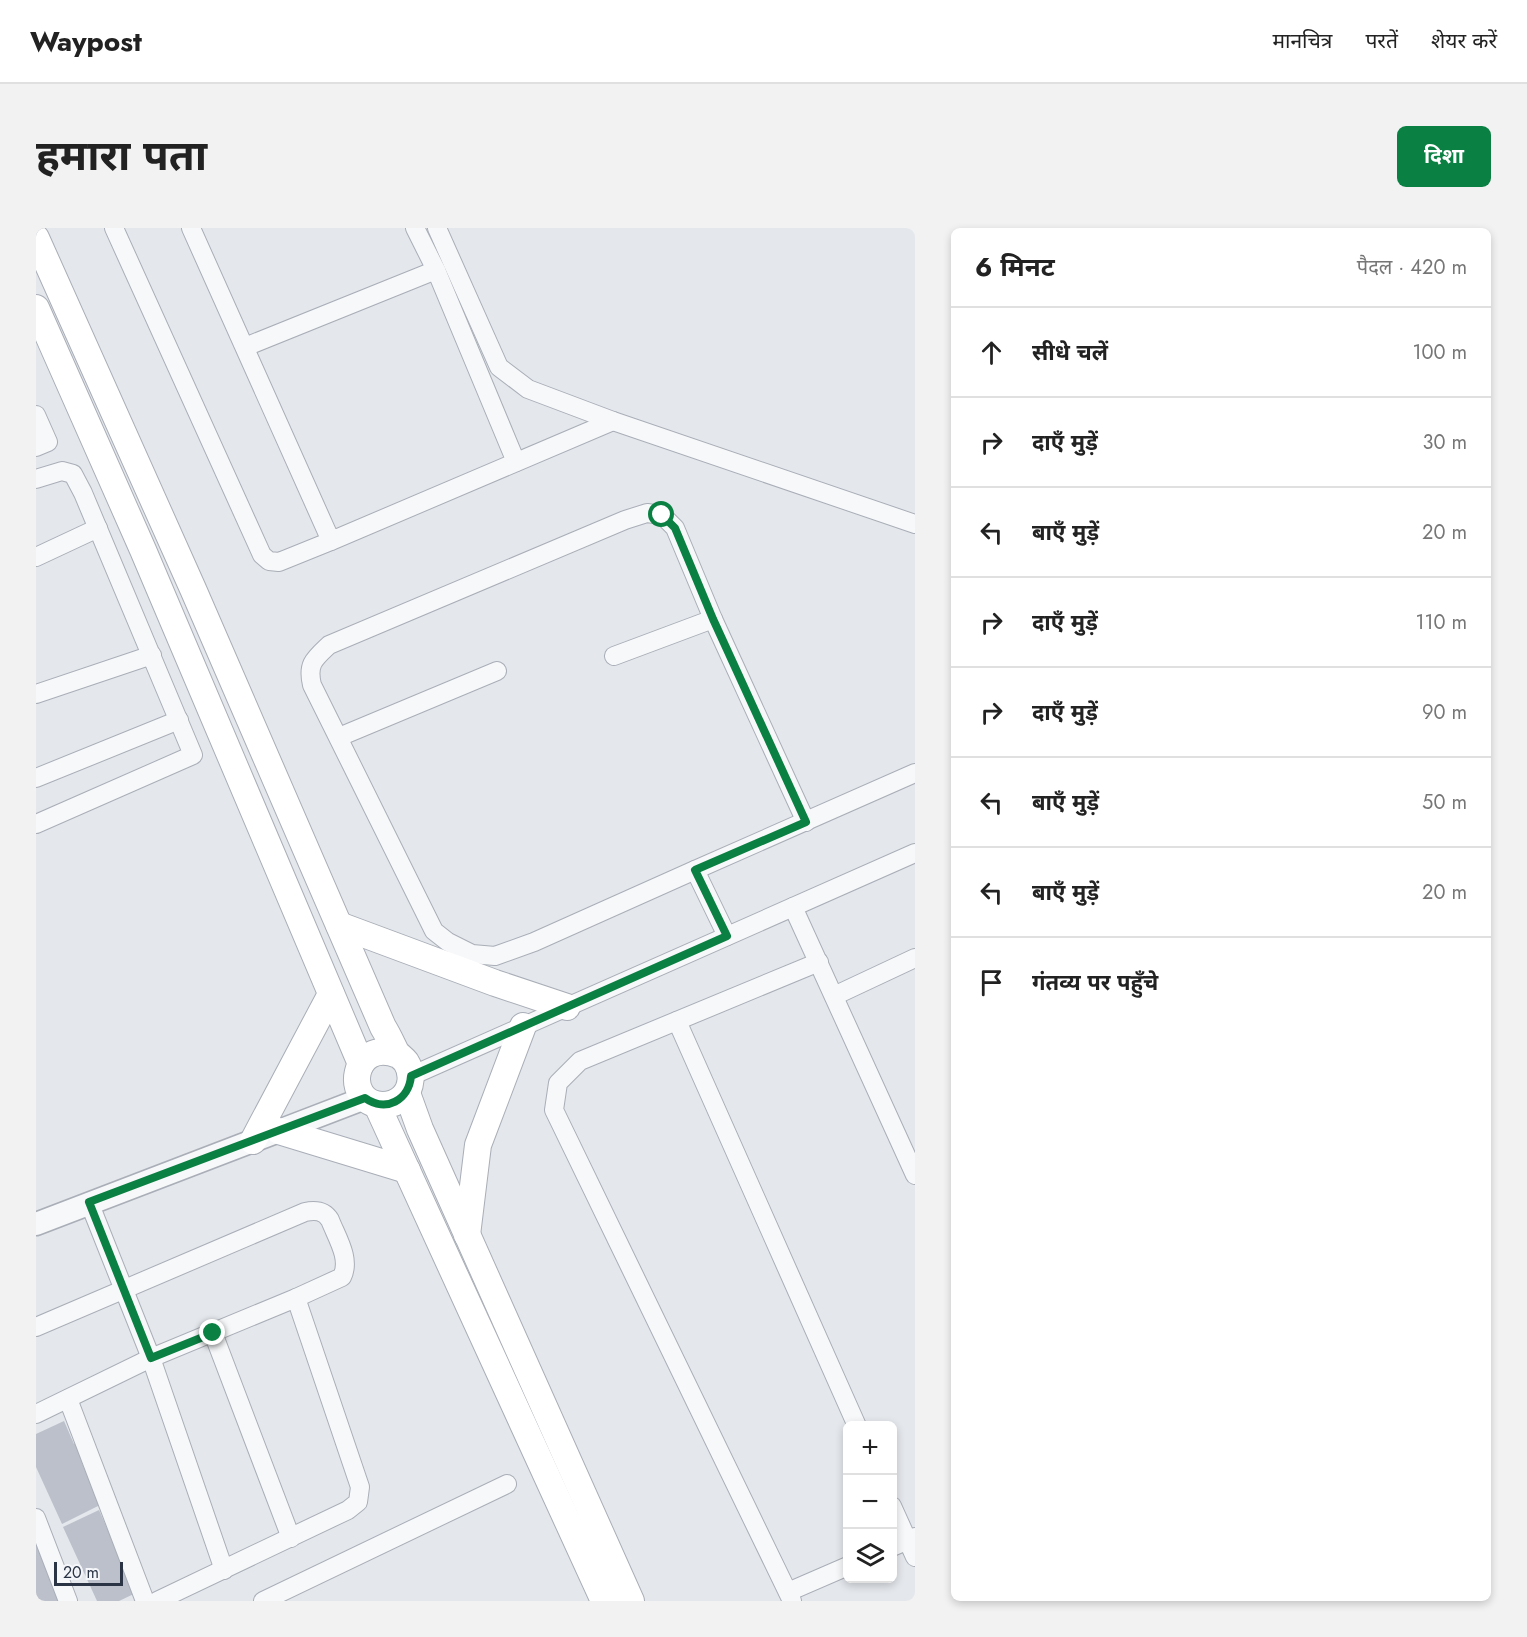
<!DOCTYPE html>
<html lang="hi">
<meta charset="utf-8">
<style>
body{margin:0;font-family:Jost,"Noto Sans Devanagari",sans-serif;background:#f2f2f2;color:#222}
.controls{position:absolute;right:18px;bottom:18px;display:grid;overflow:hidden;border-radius:9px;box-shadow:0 3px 9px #0003}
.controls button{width:54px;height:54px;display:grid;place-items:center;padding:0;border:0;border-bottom:2px solid #e0e0e0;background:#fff;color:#222;font:30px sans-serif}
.scale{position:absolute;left:18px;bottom:15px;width:69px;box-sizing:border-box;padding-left:6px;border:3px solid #2b3445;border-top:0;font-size:16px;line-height:21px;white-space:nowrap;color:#2b3445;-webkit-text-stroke:4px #f4f6f9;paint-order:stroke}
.stop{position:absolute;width:18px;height:18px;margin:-14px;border:4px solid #0b8043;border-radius:50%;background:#fff}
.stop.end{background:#0b8043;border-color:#fff;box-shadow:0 2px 6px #0008}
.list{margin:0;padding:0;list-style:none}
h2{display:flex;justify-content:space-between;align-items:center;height:78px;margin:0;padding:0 24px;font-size:26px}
h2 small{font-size:20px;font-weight:400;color:#767676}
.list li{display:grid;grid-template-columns:39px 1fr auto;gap:18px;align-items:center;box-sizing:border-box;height:90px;padding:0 24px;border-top:2px solid #e0e0e0}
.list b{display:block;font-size:22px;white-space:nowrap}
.list em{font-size:20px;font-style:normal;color:#767676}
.icon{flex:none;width:33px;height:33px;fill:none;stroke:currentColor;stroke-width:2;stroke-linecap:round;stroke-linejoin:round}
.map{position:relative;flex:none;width:879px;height:1373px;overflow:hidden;border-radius:9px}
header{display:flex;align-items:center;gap:36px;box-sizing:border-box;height:84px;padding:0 30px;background:#fff;border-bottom:2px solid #e0e0e0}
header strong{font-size:28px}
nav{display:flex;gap:33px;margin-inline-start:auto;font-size:21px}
.intro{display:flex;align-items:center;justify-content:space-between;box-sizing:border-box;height:144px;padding:0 36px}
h1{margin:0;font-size:42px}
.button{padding:15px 27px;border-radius:9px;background:#0b8043;color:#fff;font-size:21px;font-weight:700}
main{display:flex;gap:36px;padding:0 36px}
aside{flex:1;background:#fff;border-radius:9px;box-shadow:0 3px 9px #0003}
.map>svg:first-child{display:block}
.building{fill:#bbc0ca}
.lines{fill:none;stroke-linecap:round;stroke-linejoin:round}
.minor-casing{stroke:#a9aeb7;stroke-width:20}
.tertiary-casing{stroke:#a9aeb7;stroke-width:25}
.secondary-casing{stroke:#a9aeb7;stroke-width:28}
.minor{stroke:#f7f8fa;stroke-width:18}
.tertiary{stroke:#f7f8fa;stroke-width:22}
.secondary{stroke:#fff;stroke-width:26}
.route{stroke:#0b8043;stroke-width:8}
</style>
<header>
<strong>Waypost</strong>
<nav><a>मानचित्र</a><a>परतें</a><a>शेयर करें</a></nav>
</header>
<div class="intro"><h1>हमारा पता</h1><a class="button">दिशा</a></div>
<main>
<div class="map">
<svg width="879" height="1373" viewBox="0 0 879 1373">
<rect width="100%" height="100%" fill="#e4e7ec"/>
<g class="building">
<path d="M 28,1193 L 38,1216 L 43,1213 L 48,1226 L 44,1229 L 48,1240 L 55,1237 L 64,1277 L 26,1296 L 0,1239 L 0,1206 Z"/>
<path d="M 63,1282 L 73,1305 L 80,1302 L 102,1364 L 83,1373 L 61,1373 L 27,1299 Z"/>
<path d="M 0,1305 L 33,1373 L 0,1373 Z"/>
</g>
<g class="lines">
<g class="minor-casing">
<g id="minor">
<path d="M 78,0 L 226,327 L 233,333 L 243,334 L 295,313"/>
<path d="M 155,0 L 295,313 L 577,193"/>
<path d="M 379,0 L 400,42 L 480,234"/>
<path d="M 401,0 L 463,139 L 492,161 L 577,193 L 879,296"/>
<path d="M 209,119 L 400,42"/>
<path d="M 0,187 L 12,214 L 0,219"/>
<path d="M 0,251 L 26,243 L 37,246 L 47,265 L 157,527 L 0,596"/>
<path d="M 0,329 L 62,300"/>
<path d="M 578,428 L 677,391"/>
<path d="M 0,466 L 116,427"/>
<path d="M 303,509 L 461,443"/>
<path d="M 0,550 L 143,492"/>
<path d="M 659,642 L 498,714 L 459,728 L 436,726 L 412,714 L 398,703 L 276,457 C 271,436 278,431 293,417 L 589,292 L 611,285 L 626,287 L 639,300 L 677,391 L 770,594"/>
<path d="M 757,679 L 879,947"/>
<path d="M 691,708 L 659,642 L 879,545"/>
<path d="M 798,768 L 879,730"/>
<path d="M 641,793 L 821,1198"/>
<path d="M 375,848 L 879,625"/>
<path d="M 53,974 L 115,1130 L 260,1070 L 324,1259 L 322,1274 L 312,1282 L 121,1373"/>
<path d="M 0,1099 L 269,984 C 279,982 288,982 294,992 C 301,1010 315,1031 306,1049 L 260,1070"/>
<path d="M 177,1105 L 255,1310"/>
<path d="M 32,1171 L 109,1373"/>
<path d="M 0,1186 L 115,1130 L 188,1342"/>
<path d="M 856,1278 L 879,1329"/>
<path d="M 0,1290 L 32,1373"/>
<path d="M 856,1319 L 879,1309"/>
<path d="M 752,1364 L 812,1338"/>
<path d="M 227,1373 L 471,1256"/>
<path d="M 756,1373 L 518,882 L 522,855 L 544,833 L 783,734"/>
</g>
</g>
<g class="tertiary-casing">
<path id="tertiary" d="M 0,996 L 329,870"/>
</g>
<g class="secondary-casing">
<g id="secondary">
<path d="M 0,10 L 157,361 L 347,799 C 352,807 356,816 360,824 C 363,828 367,830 370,834 C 377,845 376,860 367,869 C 362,874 354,877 346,877 C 306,875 316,809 362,827"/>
<path d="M 0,80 L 107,322 L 325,836"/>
<path d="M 303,697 L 459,755 L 531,779"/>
<path d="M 371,865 L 384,901 L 595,1373"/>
<path d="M 341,877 L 568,1373"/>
<path d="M 243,903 L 371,942"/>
<path d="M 217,913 L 295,766"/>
<path d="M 431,1007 L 442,917 L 487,798"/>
</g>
</g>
<use href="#minor" class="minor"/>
<use href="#tertiary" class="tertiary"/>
<use href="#secondary" class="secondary"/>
</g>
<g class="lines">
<path class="route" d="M 177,1105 L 115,1130 L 53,974 L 329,870 C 350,885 373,872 375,848 L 691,708 L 659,642 L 770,594 L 677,391 L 639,300 L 626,287"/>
</g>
</svg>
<div class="controls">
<button>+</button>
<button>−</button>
<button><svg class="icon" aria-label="layers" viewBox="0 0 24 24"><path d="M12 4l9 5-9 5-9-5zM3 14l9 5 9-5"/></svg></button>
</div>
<div class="scale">20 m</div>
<div class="stop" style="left:626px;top:287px"></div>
<div class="stop end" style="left:177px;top:1105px"></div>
</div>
<aside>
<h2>6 मिनट<small>पैदल · 420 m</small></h2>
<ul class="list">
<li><svg class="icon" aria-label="ahead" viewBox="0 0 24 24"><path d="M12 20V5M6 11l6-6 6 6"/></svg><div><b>सीधे चलें</b></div><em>100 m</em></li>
<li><svg class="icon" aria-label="right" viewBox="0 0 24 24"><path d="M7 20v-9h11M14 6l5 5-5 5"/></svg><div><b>दाएँ मुड़ें</b></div><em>30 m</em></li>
<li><svg class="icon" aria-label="left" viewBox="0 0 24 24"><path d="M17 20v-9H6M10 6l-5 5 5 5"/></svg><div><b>बाएँ मुड़ें</b></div><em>20 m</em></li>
<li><svg class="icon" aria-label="right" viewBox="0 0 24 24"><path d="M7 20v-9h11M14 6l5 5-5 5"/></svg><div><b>दाएँ मुड़ें</b></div><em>110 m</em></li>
<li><svg class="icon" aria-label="right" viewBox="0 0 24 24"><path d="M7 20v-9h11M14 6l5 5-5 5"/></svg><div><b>दाएँ मुड़ें</b></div><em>90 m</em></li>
<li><svg class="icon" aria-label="left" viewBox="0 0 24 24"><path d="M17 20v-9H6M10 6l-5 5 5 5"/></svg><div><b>बाएँ मुड़ें</b></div><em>50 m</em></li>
<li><svg class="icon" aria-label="left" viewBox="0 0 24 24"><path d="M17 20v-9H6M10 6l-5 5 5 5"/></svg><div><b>बाएँ मुड़ें</b></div><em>20 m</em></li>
<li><svg class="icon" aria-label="arrive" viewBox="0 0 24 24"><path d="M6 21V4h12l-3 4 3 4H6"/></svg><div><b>गंतव्य पर पहुँचे</b></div></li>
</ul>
</aside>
</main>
